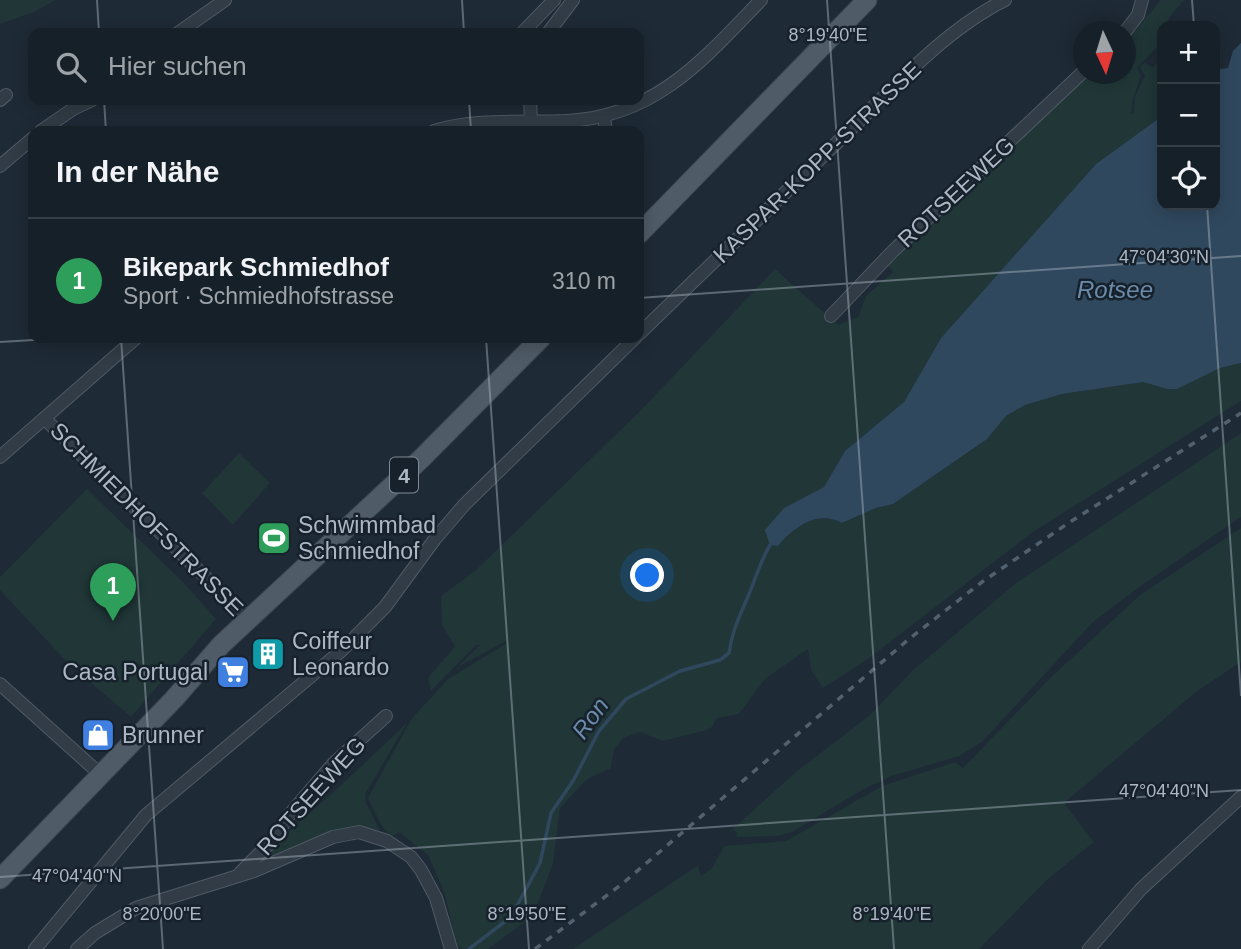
<!DOCTYPE html>
<html lang="de">
<meta charset="utf-8">
<style>
body{margin:0;font-family:Helvetica,sans-serif;background:#232d34;color:#f1f3f6}
.controls{position:absolute;right:21px;top:21px;display:grid;overflow:hidden;border-radius:14px;box-shadow:0 4px 18px #0003}
.controls button{width:63px;height:63px;display:grid;place-items:center;padding:0;border:0;border-bottom:2px solid #353e45;background:#162028;color:#f1f3f6;font:35px sans-serif}
.compass{position:absolute;left:1073px;top:21px;width:63px;height:63px;border-radius:50%;background:#162028;box-shadow:0 4px 18px #0003;rotate:176deg}
.you{position:absolute;left:648px;top:576px;width:24px;height:24px;margin:-18px;border:5px solid #fff;border-radius:50%;background:#1a73e8;box-shadow:0 0 0 10px #1a73e833}
.badge{display:grid;place-items:center;width:46px;height:46px;border-radius:50%;background:#ea580c;color:#fff;font-size:23px;font-weight:700}
.pin{position:absolute;translate:-50% -58px;filter:drop-shadow(0 2px 4px #0008)}
.pin::after{content:'';position:absolute;top:37px;width:24px;height:21px;background:inherit;clip-path:polygon(0 0,100% 0,50% 100%)}
.list{margin:0;padding:0;list-style:none}
h2{display:flex;justify-content:space-between;align-items:center;height:91px;margin:0;padding:0 28px;font-size:30px}
h2 small{font-size:23px;font-weight:400;color:#9ea3a8}
.list li{display:grid;grid-template-columns:46px 1fr auto;gap:21px;align-items:center;box-sizing:border-box;height:126px;padding:0 28px;border-top:2px solid #353e45}
.list b{display:block;font-size:26px;white-space:nowrap}
.list p{margin:0;font-size:23px;white-space:nowrap;color:#9ea3a8}
.list em{font-size:23px;font-style:normal;color:#9ea3a8}
.icon{flex:none;width:38px;height:38px;fill:none;stroke:currentColor;stroke-width:2;stroke-linecap:round;stroke-linejoin:round}
.map{position:relative;flex:none;width:1241px;height:949px;overflow:hidden}
.search{position:absolute;background:#162028;box-shadow:0 4px 18px #0003;left:28px;top:28px;width:616px;height:77px;display:flex;align-items:center;gap:18px;box-sizing:border-box;padding:0 24px;border-radius:14px;color:#9ea3a8;font-size:26px}
.panel{position:absolute;background:#162028;box-shadow:0 4px 18px #0003;left:28px;top:126px;width:616px;height:217px;border-radius:14px}
.map>svg:first-child{display:block}
.green{fill:#203637}
.water{fill:#30485e}
.lines{fill:none;stroke-linecap:round;stroke-linejoin:round}
.stream{stroke:#30485e;stroke-width:3.5}
.street-casing{stroke:#4f5a65;stroke-width:14}
.primary-casing{stroke:#3b4550;stroke-width:21}
.street{stroke:#313c46;stroke-width:12}
.primary{stroke:#4f5b67;stroke-width:19}
.rail{stroke:#53616e;stroke-width:3.5;stroke-dasharray:7 7;stroke-linecap:butt}
.ticks{fill:none;stroke:#abb7c4;stroke-width:2;stroke-opacity:0.45}
.labels{text-anchor:middle;dominant-baseline:central;stroke-width:5;stroke-linejoin:round;paint-order:stroke}
.shield{fill:#17212b;stroke:#7f8a96;stroke-width:2}
.shield-label{font-size:21px;font-weight:bold;fill:#abb7c4}
.street-label{font-size:23px;fill:#abb7c4;stroke:#17212b}
.poi-label{font-size:23px;fill:#abb7c4;stroke:#17212b;text-anchor:start}
.water-label{font-size:24px;font-style:italic;fill:#6a8baa;stroke:#17212b}
.ticks-label{font-size:18px;text-anchor:middle;fill:#abb7c4;stroke:#17212b;stroke-width:5;stroke-linejoin:round;paint-order:stroke}
</style>
<div class="map">
<svg width="1241" height="949" viewBox="0 0 1241 949">
<rect width="100%" height="100%" fill="#1e2a36"/>
<g class="green">
<path d="M 0,0 L 56,0 L 34,12 L 0,24 Z"/>
<path d="M 1161,0 L 1184,0 L 1169,18 L 1166,26 L 1162,26 L 1160,44 L 1137,68 L 1141,75 L 1133,99 L 1131,114 L 1134,113 L 1135,96 L 1145,76 L 1140,68 L 1144,62 L 1153,68 L 1162,56 L 1162,116 L 1096,164 L 941,338 L 904,402 L 845,451 L 824,487 L 784,508 L 778,546 C 795,526 818,510 843,523 L 876,508 L 893,504 L 987,439 L 1006,416 L 1025,405 L 1062,394 L 1143,382 L 1167,389 L 1177,389 L 1220,368 L 1241,363 L 1241,401 L 1033,532 L 868,659 L 823,688 L 811,670 L 808,649 L 765,679 L 739,714 L 717,718 L 712,727 L 707,730 L 663,741 L 640,732 L 623,738 L 614,750 L 611,768 L 586,780 L 560,808 L 553,864 L 533,916 L 488,949 L 463,949 L 456,945 L 445,894 L 428,855 L 399,832 L 393,836 L 383,828 L 368,798 L 412,718 L 448,679 L 507,643 L 506,641 L 458,667 L 480,645 L 476,645 L 431,691 L 428,678 L 455,646 L 442,625 L 441,596 L 476,570 L 640,411 L 775,269 L 838,325 L 858,317 L 866,296 L 893,272 L 886,263 L 1089,74 L 1126,74 L 1126,39 L 1136,30 Z"/>
<path d="M 1241,433 L 1241,517 L 1142,585 L 1093,622 L 982,742 L 959,756 L 892,776 L 864,789 L 792,832 L 778,836 L 736,837 L 737,834 L 734,830 L 727,834 L 797,771 L 870,715 L 913,670 L 1016,583 Z"/>
<path d="M 239,453 L 270,483 L 233,525 L 202,493 Z"/>
<path d="M 87,489 L 184,583 L 216,619 L 131,717 L 66,661 L 0,590 L 0,577 Z"/>
<path d="M 1241,528 L 1241,662 L 1196,692 L 1064,803 L 1094,842 L 1048,879 L 979,949 L 573,949 L 691,870 L 698,866 L 701,876 L 712,868 L 724,846 L 786,841 L 882,786 L 955,762 L 963,768 L 1050,678 L 1140,595 Z"/>
<path d="M 407,723 L 365,794 L 366,803 L 380,831 L 365,828 L 256,867 C 258,855 275,843 285,835 C 327,799 367,761 407,723 Z"/>
</g>
<path class="water" d="M 1241,43 L 1241,363 L 1220,368 L 1177,389 L 1167,389 L 1143,382 L 1062,394 L 1025,405 L 1006,416 L 987,439 L 893,504 L 876,508 L 842,523 C 818,510 795,526 778,546 L 770,545 L 765,530 L 784,508 L 824,487 L 845,451 L 904,402 L 941,338 L 1096,164 L 1162,116 L 1162,205 L 1215,205 L 1215,84 L 1218,80 L 1220,69 L 1228,68 L 1233,51 Z"/>
<g class="lines">
<path class="stream" d="M 469,949 L 511,917 L 540,863 L 551,813 L 573,781 L 599,731 L 626,699 L 680,671 L 720,660 L 729,653 C 732,632 738,620 746,601 C 755,582 759,563 770,545"/>
<g class="street-casing">
<g id="street">
<path d="M 1125,32 L 1138,15 L 1142,0"/>
<path d="M 178,33 L 225,0"/>
<path d="M 522,33 L 554,0"/>
<path d="M 548,33 L 573,0"/>
<path d="M 0,100 L 6,95"/>
<path d="M 530,100 L 531,121"/>
<path d="M 604,117 L 606,131"/>
<path d="M 41,131 L 73,109 L 92,100"/>
<path d="M 434,131 C 477,118 522,123 567,121 C 655,117 704,59 761,0"/>
<path d="M 0,166 L 33,138"/>
<path d="M 831,316 L 893,251 L 1084,71"/>
<path d="M 639,334 C 709,266 779,198 850,130 C 897,84 945,30 1005,0"/>
<path d="M 45,419 L 249,620"/>
<path d="M 0,457 L 136,338"/>
<path d="M 0,684 L 100,774"/>
<path d="M 240,873 L 273,840 L 290,814 L 333,764 L 386,716"/>
<path d="M 35,949 L 146,815 L 341,651 L 385,607 L 435,539 L 464,505 L 635,338"/>
<path d="M 77,949 L 95,933 L 136,908 L 254,871 L 333,837 L 359,832 L 387,841 L 411,857 L 421,870 L 436,898 L 451,949"/>
<path d="M 1089,949 L 1141,889 L 1241,797"/>
</g>
</g>
<g class="primary-casing">
<g id="primary">
<path d="M 639,234 L 867,0"/>
<path d="M 0,879 L 174,699 L 221,645 L 421,459 L 541,338"/>
</g>
</g>
<use href="#street" class="street"/>
<use href="#primary" class="primary"/>
<path class="rail" d="M 535,949 L 622,884 L 909,639 L 982,582 L 1067,524 L 1241,413"/>
</g>
<path class="ticks" d="M 97,0 L 99,33M 462,0 L 464,33M 827,0 L 894,949M 1192,0 L 1194,26M 104,100 L 106,131M 469,100 L 471,131M 1207,205 L 1241,696M 639,298 L 1241,256M 121,338 L 163,949M 486,338 L 529,949M 0,342 L 66,338M 0,877 L 1241,790"/>
<defs>
<g id="stadium-square" transform="scale(1.75)"><rect x="-9" y="-9" width="18" height="18" rx="4" fill="#2e9e5b" stroke="#17212b"/><path d="M0-5a6.5 5 0 1 0 0 10a6.5 5 0 1 0 0-10ZM-3.5-1.8h7v3.6h-7Z" fill="#fff"/></g>
<g id="building-square" transform="scale(1.75)"><rect x="-9" y="-9" width="18" height="18" rx="4" fill="#0f9aa8" stroke="#17212b"/><path d="M-4-6H4V6H1V3H-1V6H-4ZM-2.5-4.3h1.7v1.8h-1.7ZM.8-4.3h1.7v1.8H.8ZM-2.5-1h1.7V.8h-1.7ZM.8-1h1.7V.8H.8Z" fill="#fff"/></g>
<g id="supermarket-square" transform="scale(1.75)"><rect x="-9" y="-9" width="18" height="18" rx="4" fill="#3f7fe0" stroke="#17212b"/><path d="M-6-5.5h2.5l.6 2H6L4.5 2H-2.5L-4.4-4H-6ZM-1.5 3.2a1.3 1.3 0 1 0 .1 0ZM3 3.2a1.3 1.3 0 1 0 .1 0Z" fill="#fff"/></g>
<g id="shop-square" transform="scale(1.75)"><rect x="-9" y="-9" width="18" height="18" rx="4" fill="#3f7fe0" stroke="#17212b"/><path d="M-5-2.5h2.3a2.7 3.5 0 0 1 5.4 0H5L5.5 6h-11ZM-1.5-2.5h3a1.5 2.3 0 0 0-3 0Z" fill="#fff"/></g>
</defs>
<g fill-rule="evenodd">
<use href="#stadium-square" x="274" y="538"/>
<use href="#building-square" x="268" y="654"/>
<use href="#supermarket-square" x="233" y="672"/>
<use href="#shop-square" x="98" y="735"/>
</g>
<g class="labels">
<rect class="shield" x="390" y="457.5" width="28" height="35" rx="5"/>
<g class="shield-label">
<text x="404" y="475">4</text>
</g>
<g class="street-label">
<text transform="translate(817 162) rotate(-44)">KASPAR-KOPP-STRASSE</text>
<text transform="translate(956 192) rotate(-43)">ROTSEEWEG</text>
<text transform="translate(147 519) rotate(45)">SCHMIEDHOFSTRASSE</text>
<text transform="translate(311 796) rotate(-48)">ROTSEEWEG</text>
</g>
<g class="poi-label">
<text x="298" y="525">Schwimmbad<tspan x="298" dy="26">Schmiedhof</tspan></text>
<text x="292" y="641">Coiffeur<tspan x="292" dy="26">Leonardo</tspan></text>
<text x="208" y="672" text-anchor="end">Casa Portugal</text>
<text x="122" y="735">Brunner</text>
</g>
<g class="water-label">
<text x="1115" y="289">Rotsee</text>
<text transform="translate(590 718) rotate(-54)">Ron</text>
</g>
</g>
<g class="ticks-label">
<text x="828" y="41">8°19'40"E</text>
<text x="1164" y="263">47°04'30"N</text>
<text x="1164" y="797">47°04'40"N</text>
<text x="77" y="882">47°04'40"N</text>
<text x="162" y="920">8°20'00"E</text>
<text x="527" y="920">8°19'50"E</text>
<text x="892" y="920">8°19'40"E</text>
</g>
</svg>
<div class="controls">
<button>+</button>
<button>−</button>
<button><svg class="icon" aria-label="locate" viewBox="0 0 24 24"><circle cx="12" cy="12" r="6"/><path d="M12 2v4M12 18v4M2 12h4M18 12h4"/></svg></button>
</div>
<svg class="compass" viewBox="-18 -18 36 36"><path d="M0-13l5 13h-10z" fill="#e53935"/><path d="M0 13l5-13h-10z" fill="#9ea3a8"/></svg>
<div class="you"></div>
<div class="pin badge" style="left:113px;top:621px;background:#2e9e5b">1</div>
<div class="search"><svg class="icon" aria-label="search" viewBox="0 0 24 24"><circle cx="10" cy="10" r="6"/><path d="M15 15l6 6"/></svg>Hier suchen</div>
<section class="panel">
<h2>In der Nähe<small></small></h2>
<ul class="list">
<li><span class="badge" style="background:#2e9e5b">1</span><div><b>Bikepark Schmiedhof</b><p>Sport · Schmiedhofstrasse</p></div><em>310 m</em></li>
</ul>
</section>
</div>
